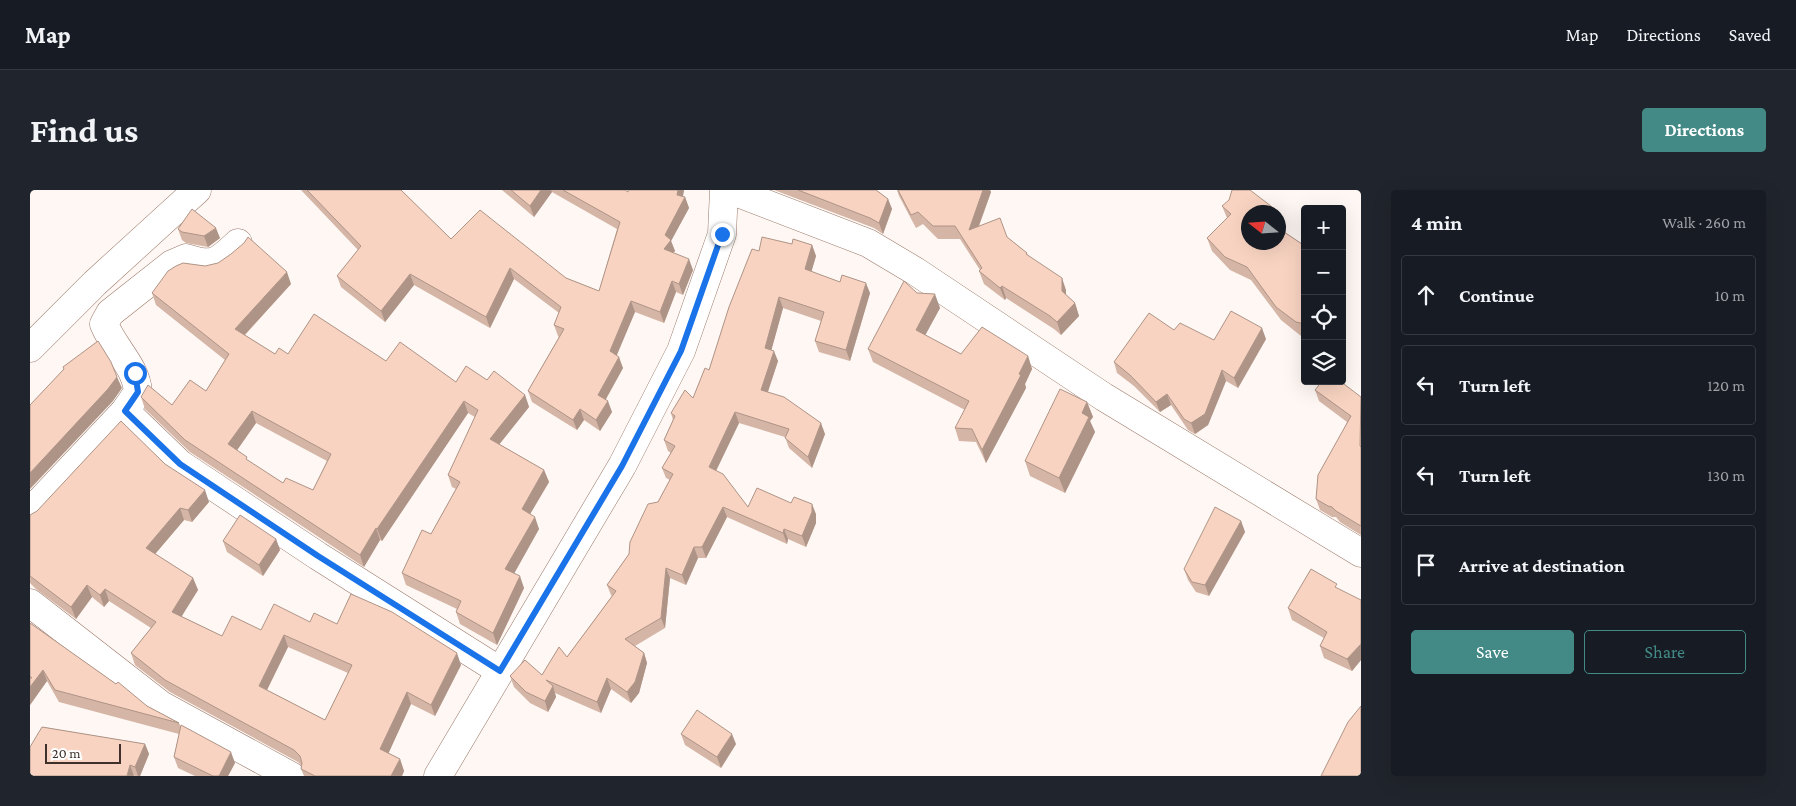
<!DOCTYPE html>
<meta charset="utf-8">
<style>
body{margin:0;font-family:"Crimson Pro",serif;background:#20242c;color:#f1f3f6}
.controls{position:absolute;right:15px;top:15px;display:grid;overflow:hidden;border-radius:5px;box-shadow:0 5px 20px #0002}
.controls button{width:45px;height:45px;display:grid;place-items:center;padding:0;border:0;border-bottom:1px solid #363941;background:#171b24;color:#f1f3f6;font:25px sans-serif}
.compass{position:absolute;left:1211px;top:15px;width:45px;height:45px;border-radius:50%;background:#171b24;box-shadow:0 5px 20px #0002;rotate:287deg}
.scale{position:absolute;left:15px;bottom:12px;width:76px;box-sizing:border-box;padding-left:5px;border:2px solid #3f312a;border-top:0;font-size:14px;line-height:18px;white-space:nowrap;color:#3f312a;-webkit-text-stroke:4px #fff;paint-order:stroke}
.stop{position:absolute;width:15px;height:15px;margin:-11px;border:4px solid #1a73e8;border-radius:50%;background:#fff}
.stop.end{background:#1a73e8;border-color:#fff;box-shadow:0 1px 5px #0008}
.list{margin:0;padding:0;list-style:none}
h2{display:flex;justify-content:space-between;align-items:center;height:65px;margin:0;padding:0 20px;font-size:21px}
h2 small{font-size:16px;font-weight:400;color:#9ea1a6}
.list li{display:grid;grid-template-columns:32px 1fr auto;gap:15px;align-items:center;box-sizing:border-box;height:80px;margin:0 10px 10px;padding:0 10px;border:1px solid #363941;border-radius:5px}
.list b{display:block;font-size:19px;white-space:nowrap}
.list em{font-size:16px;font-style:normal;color:#9ea1a6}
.actions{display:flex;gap:10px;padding:15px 20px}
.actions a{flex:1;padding:11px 0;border:1px solid #438a86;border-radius:5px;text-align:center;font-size:18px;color:#438a86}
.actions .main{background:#438a86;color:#fff}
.icon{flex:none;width:28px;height:28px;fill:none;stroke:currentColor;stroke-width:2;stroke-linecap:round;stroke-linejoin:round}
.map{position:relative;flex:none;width:1331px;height:586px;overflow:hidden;border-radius:5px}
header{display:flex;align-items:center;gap:30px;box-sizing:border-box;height:70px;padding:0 25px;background:#171b24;border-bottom:1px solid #363941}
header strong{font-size:24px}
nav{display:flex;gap:28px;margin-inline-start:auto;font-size:18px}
.intro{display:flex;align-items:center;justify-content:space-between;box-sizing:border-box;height:120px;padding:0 30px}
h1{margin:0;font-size:35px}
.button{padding:12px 22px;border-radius:5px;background:#438a86;color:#fff;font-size:18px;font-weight:700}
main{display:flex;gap:30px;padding:0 30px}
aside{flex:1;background:#171b24;border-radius:5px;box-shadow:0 5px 20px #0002}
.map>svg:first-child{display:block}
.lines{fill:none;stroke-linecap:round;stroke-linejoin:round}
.street-casing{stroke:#9b7969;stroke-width:29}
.secondary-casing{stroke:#9b7969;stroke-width:29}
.street{stroke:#fff;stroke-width:28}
.secondary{stroke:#fff;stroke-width:28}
.wall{fill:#d5b5a6;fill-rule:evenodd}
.shaded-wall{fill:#ae9487}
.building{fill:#f8d3c1;stroke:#ae9487;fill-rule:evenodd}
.route{stroke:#1a73e8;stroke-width:6}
</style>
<header>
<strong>Map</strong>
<nav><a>Map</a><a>Directions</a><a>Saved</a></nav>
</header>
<div class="intro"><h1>Find us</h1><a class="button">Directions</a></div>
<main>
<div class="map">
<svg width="1331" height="586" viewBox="0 0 1331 586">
<rect width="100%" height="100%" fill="#fef7f3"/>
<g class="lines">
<g class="street-casing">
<g id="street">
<path d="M 700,0 L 838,53 L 885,81 L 1074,207 L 1331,363"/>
<path d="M 208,53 C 187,72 185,77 156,68 L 142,74 L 80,123 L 74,134 C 84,159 106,176 108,202 L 95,221 L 150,274 L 288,366 L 470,481"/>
<path d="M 0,158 L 65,93 L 167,0"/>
<path d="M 0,322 L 95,221"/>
<path d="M 0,413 L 131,515 L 261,586"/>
</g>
</g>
<g class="secondary-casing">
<path id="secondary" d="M 408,586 L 592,276 L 651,161 L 692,44 L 694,0"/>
</g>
<use href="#street" class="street"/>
<use href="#secondary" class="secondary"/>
</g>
<g class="wall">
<path d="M 271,0 L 371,0 L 421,49 L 536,88 L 569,101 L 587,39 L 522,2 L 504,27 L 472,0 L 595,0 L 598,2 L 598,0 L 654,0 L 653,7 L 655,7 L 659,18 L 641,51 L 645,61 L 643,63 L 663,80 L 653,105 L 646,102 L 634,133 L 605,122 L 586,165 L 593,178 L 576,209 L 582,222 L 570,241 L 554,230 L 547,240 L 502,212 L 498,201 L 529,147 L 528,146 L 524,135 L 529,123 L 484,89 L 460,138 L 384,95 L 355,132 L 311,97 L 307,86 L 328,60 Z"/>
<path d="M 744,0 L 846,0 L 858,9 L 862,19 L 853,44 L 844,38 Z"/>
<path d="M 867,0 L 960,0 L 961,2 L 949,36 L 977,47 L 997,63 L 998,66 L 1036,100 L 1036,105 L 1045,113 L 1049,126 L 1031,145 L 1024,139 L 976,108 L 975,110 L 954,94 L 949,81 L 950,80 L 930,49 L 908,49 L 893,34 L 886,38 L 869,6 Z"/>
<path d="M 1192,16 L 1255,36 L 1252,40 L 1275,56 L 1275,146 L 1271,146 L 1251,130 L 1221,90 L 1200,80 L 1182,61 L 1177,48 L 1197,28 Z"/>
<path d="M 148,39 L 190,48 L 178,57 L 156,53 L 152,50 Z"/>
<path d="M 762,54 L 782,55 L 786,66 L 781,82 L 840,103 L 820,171 L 789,162 L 785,151 L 791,131 L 753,118 L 741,160 L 748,171 L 738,202 L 795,244 L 782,278 L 759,258 L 755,247 L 709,233 L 686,281 L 718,317 L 786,324 L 786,333 L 776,357 L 758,349 L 757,354 L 697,327 L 676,368 L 668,368 L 656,395 L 640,388 L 635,438 L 605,456 L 614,463 L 617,473 L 609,503 L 601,513 L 581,499 L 571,523 L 525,503 L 526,507 L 518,522 L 500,513 L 484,497 L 480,486 L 512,485 L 537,467 L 582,406 L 581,405 L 577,395 L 599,364 L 640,290 L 636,288 L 632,278 L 641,263 L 638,261 L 634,250 L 643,230 L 641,223 L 663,208 L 679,180 L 729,61 Z"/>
<path d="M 261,94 L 215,145 L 245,164 L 258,164 L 356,171 L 426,192 L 457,190 L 495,205 L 499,217 L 469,254 L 514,280 L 519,292 L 500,324 L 509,339 L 484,383 L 494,398 L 467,455 L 430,434 L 426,422 L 427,419 L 376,395 L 372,383 L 401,344 L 426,299 L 422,297 L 418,285 L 445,227 L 438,223 L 352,351 L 350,350 L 334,377 L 160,262 L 115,219 L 111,207 L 142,215 L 176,201 L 195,170 L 126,115 L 122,103 ZM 226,233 L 297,271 L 283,300 L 253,293 L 218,271 L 207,260 Z"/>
<path d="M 887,103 L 910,118 L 895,145 L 931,164 L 998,166 L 1002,179 L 995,194 L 996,198 L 956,273 L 946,252 L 929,251 L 925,238 L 935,220 L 843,172 L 838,159 Z"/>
<path d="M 1144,140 L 1184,150 L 1236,149 L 1208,198 L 1196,191 L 1178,235 L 1165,244 L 1158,240 L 1141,215 L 1130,222 L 1104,196 L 1087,183 L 1084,172 Z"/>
<path d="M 1285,200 L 1331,207 L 1331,345 L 1310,332 L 1306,327 L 1302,327 L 1290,320 L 1286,309 L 1317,232 L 1289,211 Z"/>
<path d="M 1057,212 L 1063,227 L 1060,231 L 1065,242 L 1035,303 L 1000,286 L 995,271 Z"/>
<path d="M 135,274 L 179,312 L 162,332 L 154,330 L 125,364 L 163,388 L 168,400 L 151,426 L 192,446 L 280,432 L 307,434 L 431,475 L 405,526 L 381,514 L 358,563 L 370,569 L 374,581 L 372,586 L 274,586 L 271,579 L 272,576 L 268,572 L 140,502 L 105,475 L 101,463 L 121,438 L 79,411 L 74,417 L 62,407 L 46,429 L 6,399 L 0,393 L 0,325 ZM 258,457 L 318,483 L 295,530 L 237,500 Z"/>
<path d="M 1211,331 L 1215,342 L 1179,406 L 1166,402 L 1158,390 L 1154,379 Z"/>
<path d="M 246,349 L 250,360 L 233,386 L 197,362 L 193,351 Z"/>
<path d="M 1309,400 L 1331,410 L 1331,470 L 1322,481 L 1294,468 L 1290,456 L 1294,448 L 1262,430 L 1258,418 Z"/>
<path d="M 0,433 L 117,516 L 149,533 L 151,537 L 205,573 L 198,586 L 165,586 L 148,578 L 144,567 L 149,544 L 29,512 L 17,491 L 0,515 Z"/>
<path d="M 12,537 L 115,554 L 119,564 L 110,586 L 105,586 Z"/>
<path d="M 651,544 L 706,554 L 691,578 L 655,555 Z"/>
</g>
<g class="shaded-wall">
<path d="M 511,0 L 521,0 L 522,2 L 504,27 L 500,16 Z"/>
<path d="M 648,0 L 654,0 L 651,15 L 655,7 L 659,18 L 641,51 L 645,61 L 638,70 L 634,59 L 635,45 Z"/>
<path d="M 953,0 L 960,0 L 961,2 L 943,52 L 939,40 Z"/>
<path d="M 858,9 L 862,19 L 853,44 L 849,33 Z"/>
<path d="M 1250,23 L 1255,36 L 1248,45 L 1248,25 Z"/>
<path d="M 186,38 L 190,48 L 178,57 L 174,46 Z"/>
<path d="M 782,55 L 786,66 L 779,90 L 775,79 Z"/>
<path d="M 659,69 L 663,80 L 653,105 L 649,94 Z"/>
<path d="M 480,78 L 484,89 L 460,138 L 456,127 Z"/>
<path d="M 257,82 L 261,94 L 209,151 L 205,139 Z"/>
<path d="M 380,84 L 384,95 L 355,132 L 351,121 Z"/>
<path d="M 1032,88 L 1036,100 L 1036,113 L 1032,101 Z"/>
<path d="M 1275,89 L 1275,101 L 1272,93 Z"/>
<path d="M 642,91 L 646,102 L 634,133 L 630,122 Z"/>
<path d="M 836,93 L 840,103 L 820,171 L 816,160 Z"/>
<path d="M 972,96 L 976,108 L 975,110 L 970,98 Z"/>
<path d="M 905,104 L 910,118 L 891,153 L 886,140 Z"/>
<path d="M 749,107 L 753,118 L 739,169 L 735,158 Z"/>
<path d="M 601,111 L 605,122 L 584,172 L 580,161 Z"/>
<path d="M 1045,113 L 1049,126 L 1031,145 L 1027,132 Z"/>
<path d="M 1232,138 L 1236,149 L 1208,198 L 1204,188 Z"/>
<path d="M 744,161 L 748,171 L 735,210 L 731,200 Z"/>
<path d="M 998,166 L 1002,179 L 995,194 L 996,198 L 956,273 L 952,260 Z"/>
<path d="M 589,167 L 593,178 L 572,216 L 568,205 Z"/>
<path d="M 1192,180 L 1196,191 L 1178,235 L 1165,244 L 1161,233 Z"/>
<path d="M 87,187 L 92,198 L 83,211 L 0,299 L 0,283 Z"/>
<path d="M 1137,204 L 1141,215 L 1130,222 L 1126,212 Z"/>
<path d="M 495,205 L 499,217 L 464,261 L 460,249 Z"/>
<path d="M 434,211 L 438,223 L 352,351 L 347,339 Z"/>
<path d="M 578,211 L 582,222 L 570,241 L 566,230 Z"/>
<path d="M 1057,212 L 1063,227 L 1060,231 L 1065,242 L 1035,303 L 1029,288 L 1052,223 Z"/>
<path d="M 550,219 L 554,230 L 547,240 L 543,230 Z"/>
<path d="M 222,221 L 226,233 L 203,266 L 198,254 Z"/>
<path d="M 705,222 L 709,233 L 683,287 L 679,277 Z"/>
<path d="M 791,233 L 795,244 L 782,278 L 778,267 Z"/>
<path d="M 514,280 L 519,292 L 496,331 L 492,319 Z"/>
<path d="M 175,300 L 179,312 L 162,332 L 158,320 Z"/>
<path d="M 782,314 L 786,324 L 786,333 L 776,357 L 772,346 Z"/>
<path d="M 693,317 L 697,327 L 676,368 L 672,357 Z"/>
<path d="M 150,318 L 154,330 L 120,370 L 116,358 Z"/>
<path d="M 505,327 L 509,339 L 480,391 L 475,379 Z"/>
<path d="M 1211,331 L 1215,342 L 1179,406 L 1175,395 Z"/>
<path d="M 346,338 L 350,350 L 334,377 L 330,365 Z"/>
<path d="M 754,339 L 758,349 L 757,354 L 753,343 Z"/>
<path d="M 246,349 L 250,360 L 233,386 L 229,375 Z"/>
<path d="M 664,357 L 668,368 L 656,395 L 652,385 Z"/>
<path d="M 636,378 L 640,388 L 635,438 L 631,428 Z"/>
<path d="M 490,386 L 494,398 L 467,455 L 463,443 Z"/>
<path d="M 163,388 L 168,400 L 147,434 L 142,422 Z"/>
<path d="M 57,395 L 62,407 L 46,429 L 41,417 Z"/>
<path d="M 75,399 L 79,411 L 74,417 L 70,405 Z"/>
<path d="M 254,445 L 258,457 L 233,508 L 229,496 Z"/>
<path d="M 1331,454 L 1331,470 L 1322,481 L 1317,469 Z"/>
<path d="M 427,463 L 431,475 L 405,526 L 401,515 Z"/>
<path d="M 614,463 L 617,473 L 609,503 L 601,513 L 597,502 Z"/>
<path d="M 13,480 L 17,491 L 0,515 L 0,497 Z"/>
<path d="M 577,488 L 581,499 L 571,523 L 567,512 Z"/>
<path d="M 523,496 L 526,507 L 518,522 L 515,511 Z"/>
<path d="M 377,502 L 381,514 L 355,571 L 350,559 Z"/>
<path d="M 702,544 L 706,554 L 691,578 L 687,567 Z"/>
<path d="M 115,554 L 119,564 L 110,586 L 108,586 L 105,577 Z"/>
<path d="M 201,562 L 205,573 L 198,586 L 189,586 Z"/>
<path d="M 370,569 L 374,581 L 372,586 L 361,586 Z"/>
<path d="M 100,575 L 104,586 L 97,586 Z"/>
</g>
<g class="building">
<path d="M 277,0 L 371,0 L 421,49 L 450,20 L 536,88 L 569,101 L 590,32 L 533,0 L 595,0 L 598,2 L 598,0 L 648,0 L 647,5 L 655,7 L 635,45 L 641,50 L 634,59 L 659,69 L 649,94 L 642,91 L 630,122 L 601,111 L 580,161 L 589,167 L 568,205 L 578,211 L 566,230 L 550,219 L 543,230 L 498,201 L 534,139 L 524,135 L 531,117 L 480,78 L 456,127 L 380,84 L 351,121 L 307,86 L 331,56 Z"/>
<path d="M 481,0 L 511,0 L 500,16 Z"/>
<path d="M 768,0 L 846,0 L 858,9 L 849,33 L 840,28 Z"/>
<path d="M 868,0 L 953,0 L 939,40 L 970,28 L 977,47 L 997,63 L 996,64 L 1032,88 L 1032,101 L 1045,113 L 1027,132 L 1020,126 L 972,96 L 970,98 L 949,81 L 952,78 L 925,36 L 903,36 L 888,22 L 881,25 Z"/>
<path d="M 1202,0 L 1220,0 L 1250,23 L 1248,25 L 1248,22 L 1218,22 L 1218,52 L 1248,52 L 1248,38 L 1275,56 L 1275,89 L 1272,93 L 1275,97 L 1275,134 L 1266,132 L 1246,117 L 1217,77 L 1195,67 L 1177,48 L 1201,24 L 1192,16 L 1199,10 Z"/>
<path d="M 162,19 L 186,38 L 174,46 L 152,42 L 148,39 Z"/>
<path d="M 218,47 L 257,82 L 205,139 L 245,164 L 249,158 L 258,164 L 284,124 L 356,171 L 370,152 L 426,192 L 436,176 L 457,190 L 464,181 L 495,205 L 460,249 L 514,280 L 492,319 L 505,327 L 475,379 L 490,386 L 463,443 L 426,422 L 431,411 L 372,383 L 392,340 L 401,344 L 430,292 L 418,285 L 448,220 L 434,211 L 347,339 L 346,338 L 330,365 L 155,250 L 111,207 L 118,195 L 142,215 L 160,190 L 176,201 L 199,164 L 122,103 L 138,81 L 146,76 L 153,73 L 175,76 L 188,73 L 201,64 L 214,53 ZM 222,221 L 301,264 L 283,300 L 256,288 L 253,293 L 216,269 L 217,267 L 198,254 Z"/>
<path d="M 732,47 L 762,54 L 763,49 L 782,55 L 775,79 L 810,92 L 812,85 L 836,93 L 816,160 L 785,151 L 794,122 L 749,107 L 735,158 L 744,161 L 731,200 L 754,207 L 791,233 L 778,267 L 755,248 L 759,239 L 705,222 L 679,277 L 693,284 L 718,317 L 727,298 L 761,313 L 764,307 L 782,314 L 782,322 L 772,346 L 754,339 L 753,343 L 693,317 L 672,357 L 664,357 L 652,385 L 636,378 L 631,428 L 595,449 L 614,463 L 605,492 L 597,502 L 577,488 L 567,512 L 516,490 L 523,496 L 515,511 L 496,502 L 480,486 L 495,470 L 512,485 L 529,457 L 537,467 L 586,401 L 577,395 L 599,364 L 600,352 L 618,314 L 628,312 L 643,284 L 632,278 L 645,256 L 634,250 L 645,226 L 641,223 L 655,200 L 663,208 L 675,178 L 679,180 L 699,117 L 722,59 L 729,61 Z"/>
<path d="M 874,91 L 887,103 L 905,104 L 886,140 L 931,164 L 952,137 L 998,166 L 989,184 L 991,185 L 952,260 L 942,239 L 925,238 L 939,211 L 838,159 Z"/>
<path d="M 1201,121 L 1232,138 L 1204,188 L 1192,180 L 1175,224 L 1161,233 L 1154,229 L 1137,204 L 1126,212 L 1100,185 L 1084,172 L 1119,123 L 1144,140 L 1150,133 L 1184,150 Z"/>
<path d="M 68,151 L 81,172 L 87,187 L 78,199 L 0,283 L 0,215 L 34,179 L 33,177 Z"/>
<path d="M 1292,191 L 1310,191 L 1331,207 L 1330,256 L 1331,257 L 1331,336 L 1306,321 L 1302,317 L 1298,316 L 1286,309 L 1288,285 L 1321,226 L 1285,200 Z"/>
<path d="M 1030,199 L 1057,212 L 1052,223 L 1059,227 L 1029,288 L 995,271 Z"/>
<path d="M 91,231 L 135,274 L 175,300 L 158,320 L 150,318 L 116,358 L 163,388 L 142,422 L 192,446 L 202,426 L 231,440 L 244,414 L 280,432 L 284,423 L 307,434 L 321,404 L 362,422 L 427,463 L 401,515 L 377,502 L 350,559 L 370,569 L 361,586 L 285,586 L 271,579 L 272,573 L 270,566 L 264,560 L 135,490 L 101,463 L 126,432 L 75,399 L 70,405 L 57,395 L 41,417 L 0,386 L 0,325 L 7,321 ZM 254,445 L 322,475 L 295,530 L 229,496 Z"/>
<path d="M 1185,317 L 1211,331 L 1175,395 L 1162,392 L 1154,379 Z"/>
<path d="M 210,325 L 246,349 L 229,375 L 193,351 Z"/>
<path d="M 1281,379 L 1307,394 L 1305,397 L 1331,410 L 1331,454 L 1317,469 L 1290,456 L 1297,442 L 1258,418 Z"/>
<path d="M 0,433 L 86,494 L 88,492 L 117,516 L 149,533 L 25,500 L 13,480 L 0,497 L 0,488 L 2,488 L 0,486 Z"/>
<path d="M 1331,516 L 1331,586 L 1291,586 L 1318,532 Z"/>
<path d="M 667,520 L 702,544 L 687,567 L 651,544 Z"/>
<path d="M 151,535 L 201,562 L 189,586 L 183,586 L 144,567 Z"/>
<path d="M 12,537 L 115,554 L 105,577 L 100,575 L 97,586 L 0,586 L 0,557 Z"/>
</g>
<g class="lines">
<path class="route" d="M 105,183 L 108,202 L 95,221 L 150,274 L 288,366 L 470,481 L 592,276 L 651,161 L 692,44"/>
</g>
</svg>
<div class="controls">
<button>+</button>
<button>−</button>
<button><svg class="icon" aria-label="locate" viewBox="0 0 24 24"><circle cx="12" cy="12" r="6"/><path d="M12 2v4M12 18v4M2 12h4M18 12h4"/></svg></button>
<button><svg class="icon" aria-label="layers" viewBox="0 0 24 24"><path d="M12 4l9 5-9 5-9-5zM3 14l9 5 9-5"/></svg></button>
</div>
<svg class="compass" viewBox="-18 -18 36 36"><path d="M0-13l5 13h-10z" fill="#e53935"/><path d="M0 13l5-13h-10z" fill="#9ea1a6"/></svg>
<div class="scale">20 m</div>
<div class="stop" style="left:105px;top:183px"></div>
<div class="stop end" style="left:692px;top:44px"></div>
</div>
<aside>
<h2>4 min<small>Walk · 260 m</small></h2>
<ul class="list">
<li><svg class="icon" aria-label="ahead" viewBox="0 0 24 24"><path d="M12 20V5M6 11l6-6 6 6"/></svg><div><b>Continue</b></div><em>10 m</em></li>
<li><svg class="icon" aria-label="left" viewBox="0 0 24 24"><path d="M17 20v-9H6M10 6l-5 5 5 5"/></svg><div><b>Turn left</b></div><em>120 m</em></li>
<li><svg class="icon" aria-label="left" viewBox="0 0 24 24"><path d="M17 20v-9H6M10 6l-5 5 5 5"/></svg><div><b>Turn left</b></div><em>130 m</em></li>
<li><svg class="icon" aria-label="arrive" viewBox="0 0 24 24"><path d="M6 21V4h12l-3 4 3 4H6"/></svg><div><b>Arrive at destination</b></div></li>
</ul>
<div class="actions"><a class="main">Save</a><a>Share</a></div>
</aside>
</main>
